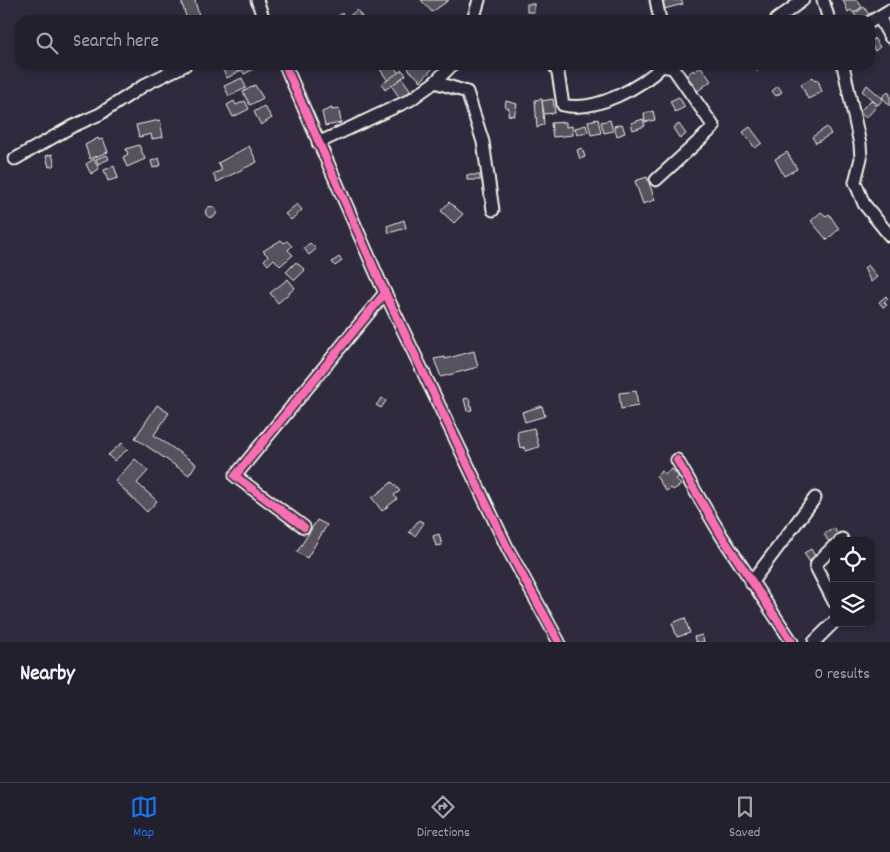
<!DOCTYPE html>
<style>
body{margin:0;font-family:Dekko,sans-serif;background:#2b2836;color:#f1f3f6}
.controls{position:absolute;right:15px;bottom:15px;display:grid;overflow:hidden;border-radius:10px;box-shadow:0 2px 8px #0003}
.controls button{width:45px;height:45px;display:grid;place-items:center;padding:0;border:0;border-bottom:1px solid #403e4a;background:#23202e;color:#f1f3f6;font:25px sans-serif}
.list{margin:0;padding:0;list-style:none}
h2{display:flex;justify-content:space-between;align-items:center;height:65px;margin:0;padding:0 20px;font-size:21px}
h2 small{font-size:16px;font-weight:400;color:#a3a3aa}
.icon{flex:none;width:28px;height:28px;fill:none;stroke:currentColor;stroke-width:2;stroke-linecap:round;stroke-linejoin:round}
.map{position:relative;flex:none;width:890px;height:642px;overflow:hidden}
.search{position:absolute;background:#23202e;box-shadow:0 2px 8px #0003;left:15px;right:15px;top:15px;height:55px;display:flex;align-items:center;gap:12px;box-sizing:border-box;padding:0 18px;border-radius:15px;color:#a3a3aa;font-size:19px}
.sheet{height:140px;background:#23202e}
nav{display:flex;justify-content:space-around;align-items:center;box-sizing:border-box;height:70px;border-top:1px solid #403e4a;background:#23202e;font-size:14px;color:#a3a3aa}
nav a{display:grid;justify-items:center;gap:2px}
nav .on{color:#1a73e8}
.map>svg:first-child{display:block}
.building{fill:#56525f;stroke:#f4f1e8}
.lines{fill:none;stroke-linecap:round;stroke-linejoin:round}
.minor-casing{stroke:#f4f1e8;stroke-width:15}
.minor{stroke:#2f2a3d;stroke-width:11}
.cycleway-casing{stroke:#2f2a3d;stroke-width:11}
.cycleway{stroke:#f96db3;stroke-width:8}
</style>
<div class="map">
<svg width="890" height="642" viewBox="0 0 890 642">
<rect width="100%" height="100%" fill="#2f2a3d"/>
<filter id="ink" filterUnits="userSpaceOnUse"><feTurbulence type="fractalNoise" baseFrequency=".02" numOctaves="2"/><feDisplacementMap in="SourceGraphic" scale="10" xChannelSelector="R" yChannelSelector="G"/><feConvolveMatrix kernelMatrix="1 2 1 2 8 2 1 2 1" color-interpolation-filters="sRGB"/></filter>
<g filter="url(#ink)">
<g class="building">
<path d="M 181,0 L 195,0 L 200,20 L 187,20 Z"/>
<path d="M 421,0 L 449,0 L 432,12 Z"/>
<path d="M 681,0 L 683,4 L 664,9 L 660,1 Z"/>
<path d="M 843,0 L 857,0 L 862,7 L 853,13 L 851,10 L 848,12 Z"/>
<rect x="527" y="4" width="7" height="8"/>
<path d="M 864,7 L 870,16 L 865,20 L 859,20 L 854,14 Z"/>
<path d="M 357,10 L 364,20 L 348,20 L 347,18 Z"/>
<path d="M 342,13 L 346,19 L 337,20 L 336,18 Z"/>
<path d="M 480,14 L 494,19 L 494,20 L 478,20 Z"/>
<path d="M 874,38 L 880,47 L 875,51 L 870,43 Z"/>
<path d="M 223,65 L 252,65 L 254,69 L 244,74 L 242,70 L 227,78 L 221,66 Z"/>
<path d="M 377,65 L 393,65 L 411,91 L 400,98 Z"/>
<path d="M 412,65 L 436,65 L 421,81 L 408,69 Z"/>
<path d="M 754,65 L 768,65 L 757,71 Z"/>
<path d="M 701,67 L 711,81 L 695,93 L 684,78 L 693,70 L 694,72 Z"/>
<path d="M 402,70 L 406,75 L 385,90 L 382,84 Z"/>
<path d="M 813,77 L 815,81 L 818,80 L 822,92 L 808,99 L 801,84 Z"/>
<path d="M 242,78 L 246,88 L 229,96 L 224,86 Z"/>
<path d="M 255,85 L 263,98 L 250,105 L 243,92 Z"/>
<path d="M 867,85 L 883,99 L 878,105 L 862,91 Z"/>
<path d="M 778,86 L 782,92 L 776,96 L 772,91 Z"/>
<path d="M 888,92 L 890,94 L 890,106 L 882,97 Z"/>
<path d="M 679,97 L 685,107 L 675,112 L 670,101 Z"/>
<path d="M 542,99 L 544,124 L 537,128 L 535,100 Z"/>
<path d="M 553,99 L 555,113 L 544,114 L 542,101 Z"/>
<path d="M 871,100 L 877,106 L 866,118 L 859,112 Z"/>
<path d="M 234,101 L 236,105 L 245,101 L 249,109 L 233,117 L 227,105 Z"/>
<path d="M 506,101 L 517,104 L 514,116 L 508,115 L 509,108 L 505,107 Z"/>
<path d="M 264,106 L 272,118 L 261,125 L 254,112 Z"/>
<path d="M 332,108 L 332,110 L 339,109 L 341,123 L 325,126 L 322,112 Z"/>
<path d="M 653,111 L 655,120 L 645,122 L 644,113 Z"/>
<path d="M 598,119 L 601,133 L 591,135 L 588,121 Z"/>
<path d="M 643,119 L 645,126 L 633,130 L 631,123 Z"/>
<path d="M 160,120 L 163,137 L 152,139 L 151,134 L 139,137 L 136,125 Z"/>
<path d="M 610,120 L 613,131 L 604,133 L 601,122 Z"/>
<path d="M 566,122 L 566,127 L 572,126 L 573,135 L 553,137 L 551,123 Z"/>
<path d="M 622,124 L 625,133 L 617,136 L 614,126 Z"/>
<path d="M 679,124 L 686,134 L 680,139 L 673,128 Z"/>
<path d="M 586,125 L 588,132 L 577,135 L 575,128 Z"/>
<path d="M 750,127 L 762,143 L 755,148 L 743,132 Z"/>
<path d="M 827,127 L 831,134 L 816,143 L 812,137 Z"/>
<path d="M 98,138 L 99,140 L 103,139 L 108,152 L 90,159 L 85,145 Z"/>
<path d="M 139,145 L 145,159 L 127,167 L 123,157 L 128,154 L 126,149 Z"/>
<path d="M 249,146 L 257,162 L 217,182 L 213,174 L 222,170 L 218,163 Z"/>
<path d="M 582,148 L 585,157 L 580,159 L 577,150 Z"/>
<path d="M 787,152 L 797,169 L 784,176 L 775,159 Z"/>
<path d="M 52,154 L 55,165 L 49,167 L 46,156 Z"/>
<path d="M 107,155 L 109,159 L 98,164 L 96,159 Z"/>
<path d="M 159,158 L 161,165 L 153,168 L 151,161 Z"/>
<path d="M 94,159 L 99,169 L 91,174 L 86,164 Z"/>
<path d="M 114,166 L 118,178 L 108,181 L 104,170 Z"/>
<rect x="467" y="175" width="13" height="5"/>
<path d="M 647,177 L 655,200 L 643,204 L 635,181 Z"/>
<path d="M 449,202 L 463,214 L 454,223 L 441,211 Z"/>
<path d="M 297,204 L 302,210 L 291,220 L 285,214 Z"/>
<circle cx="211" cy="212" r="5.5"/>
<path d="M 821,212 L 826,216 L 829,214 L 839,229 L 827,240 L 811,221 Z"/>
<path d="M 404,220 L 406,228 L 389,233 L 387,226 Z"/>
<path d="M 281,240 L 284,243 L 287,241 L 292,246 L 288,250 L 293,255 L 280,266 L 274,259 L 268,265 L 264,260 L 268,256 L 263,251 Z"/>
<path d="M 310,243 L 316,249 L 309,255 L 304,248 Z"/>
<path d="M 339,257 L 342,261 L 335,266 L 332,262 Z"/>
<path d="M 296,262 L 305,270 L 295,280 L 286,272 Z"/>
<path d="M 868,265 L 877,277 L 871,282 L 864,268 Z"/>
<path d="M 288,279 L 295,288 L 278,303 L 270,293 Z"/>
<path d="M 886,296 L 888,299 L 884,302 L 887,305 L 883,307 L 879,302 Z"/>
<path d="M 474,351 L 478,367 L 441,377 L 434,359 L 445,357 L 445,359 Z"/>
<path d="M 636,391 L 638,406 L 621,409 L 619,393 Z"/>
<path d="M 382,398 L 386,401 L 381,408 L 376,405 Z"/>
<path d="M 469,398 L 472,410 L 467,411 L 464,399 Z"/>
<path d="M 157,405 L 169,413 L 154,435 L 196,464 L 189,475 L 135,438 Z"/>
<path d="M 542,406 L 545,416 L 525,422 L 522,412 Z"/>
<path d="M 534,428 L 539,447 L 525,451 L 524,447 L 520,448 L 517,432 Z"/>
<path d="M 122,443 L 128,449 L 114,461 L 108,455 Z"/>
<path d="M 135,459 L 148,471 L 137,483 L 157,501 L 147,512 L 115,481 Z"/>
<path d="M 672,469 L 679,477 L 676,479 L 681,485 L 673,490 L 671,488 L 666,491 L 656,476 L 662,471 L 664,474 Z"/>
<path d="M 392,482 L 400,491 L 394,495 L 397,499 L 382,511 L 372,498 Z"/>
<path d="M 317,520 L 327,525 L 307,558 L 297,552 Z"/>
<path d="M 419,520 L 424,523 L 415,536 L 409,532 Z"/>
<path d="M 834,528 L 840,538 L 830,544 L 824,534 Z"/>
<path d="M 439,534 L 442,545 L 436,546 L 433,536 Z"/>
<path d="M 811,549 L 818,561 L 811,564 L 804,553 Z"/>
<path d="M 685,618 L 690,633 L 677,637 L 672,623 Z"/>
<path d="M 702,635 L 704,642 L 696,642 L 694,637 Z"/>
</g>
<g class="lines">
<g class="minor-casing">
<g id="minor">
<path d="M 257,0 L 264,20"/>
<path d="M 656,0 L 660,20"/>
<path d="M 823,0 L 829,20"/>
<path d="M 879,17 L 890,37"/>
<path d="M 473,20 L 479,0"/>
<path d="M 776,20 L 803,0"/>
<path d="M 870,22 L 890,10"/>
<path d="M 285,65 L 380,282 L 508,549 L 559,642"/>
<path d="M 554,65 L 558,73 L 563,105 C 594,113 642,87 663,65"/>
<path d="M 843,65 L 860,144 L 861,158 L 855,182 L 864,204 L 890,236"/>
<path d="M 435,82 L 467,92 L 483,142 L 493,210"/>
<path d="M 318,143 L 410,100 L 435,82 L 452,65"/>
<path d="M 15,159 L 71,127 L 100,114 L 146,84 L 185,65"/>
<path d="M 656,180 L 714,127 L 673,68 L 662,66"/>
<path d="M 677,460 L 721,535 L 792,642"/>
<path d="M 304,527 L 235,476 L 385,293"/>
<path d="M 840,541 L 842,539"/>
<path d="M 834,546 L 817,563 L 816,567 L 834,602"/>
<path d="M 751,583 L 815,498"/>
<path d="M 814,642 L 834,622"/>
</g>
</g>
<use href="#minor" class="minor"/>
<g class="cycleway-casing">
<g id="cycleway">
<path d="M 285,65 L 380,282 L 508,549 L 559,642"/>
<path d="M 677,460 L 721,535 L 792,642"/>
<path d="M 304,527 L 235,476 L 385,293"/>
</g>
</g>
<use href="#cycleway" class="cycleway"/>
</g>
</g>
</svg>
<div class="controls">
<button><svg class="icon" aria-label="locate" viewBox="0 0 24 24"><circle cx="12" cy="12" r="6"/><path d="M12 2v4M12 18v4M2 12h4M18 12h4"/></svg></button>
<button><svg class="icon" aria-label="layers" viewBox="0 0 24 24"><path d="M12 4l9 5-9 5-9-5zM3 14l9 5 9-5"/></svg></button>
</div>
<div class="search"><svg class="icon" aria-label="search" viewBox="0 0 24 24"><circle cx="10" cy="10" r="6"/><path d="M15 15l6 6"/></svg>Search here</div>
</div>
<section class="sheet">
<h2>Nearby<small>0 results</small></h2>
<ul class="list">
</ul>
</section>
<nav>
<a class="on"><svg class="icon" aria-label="map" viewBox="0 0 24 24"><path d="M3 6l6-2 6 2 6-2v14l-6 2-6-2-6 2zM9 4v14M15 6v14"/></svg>Map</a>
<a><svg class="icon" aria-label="directions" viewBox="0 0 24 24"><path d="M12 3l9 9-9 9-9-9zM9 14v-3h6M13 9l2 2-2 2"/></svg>Directions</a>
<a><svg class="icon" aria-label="saved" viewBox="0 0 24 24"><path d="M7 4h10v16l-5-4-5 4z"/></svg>Saved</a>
</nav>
